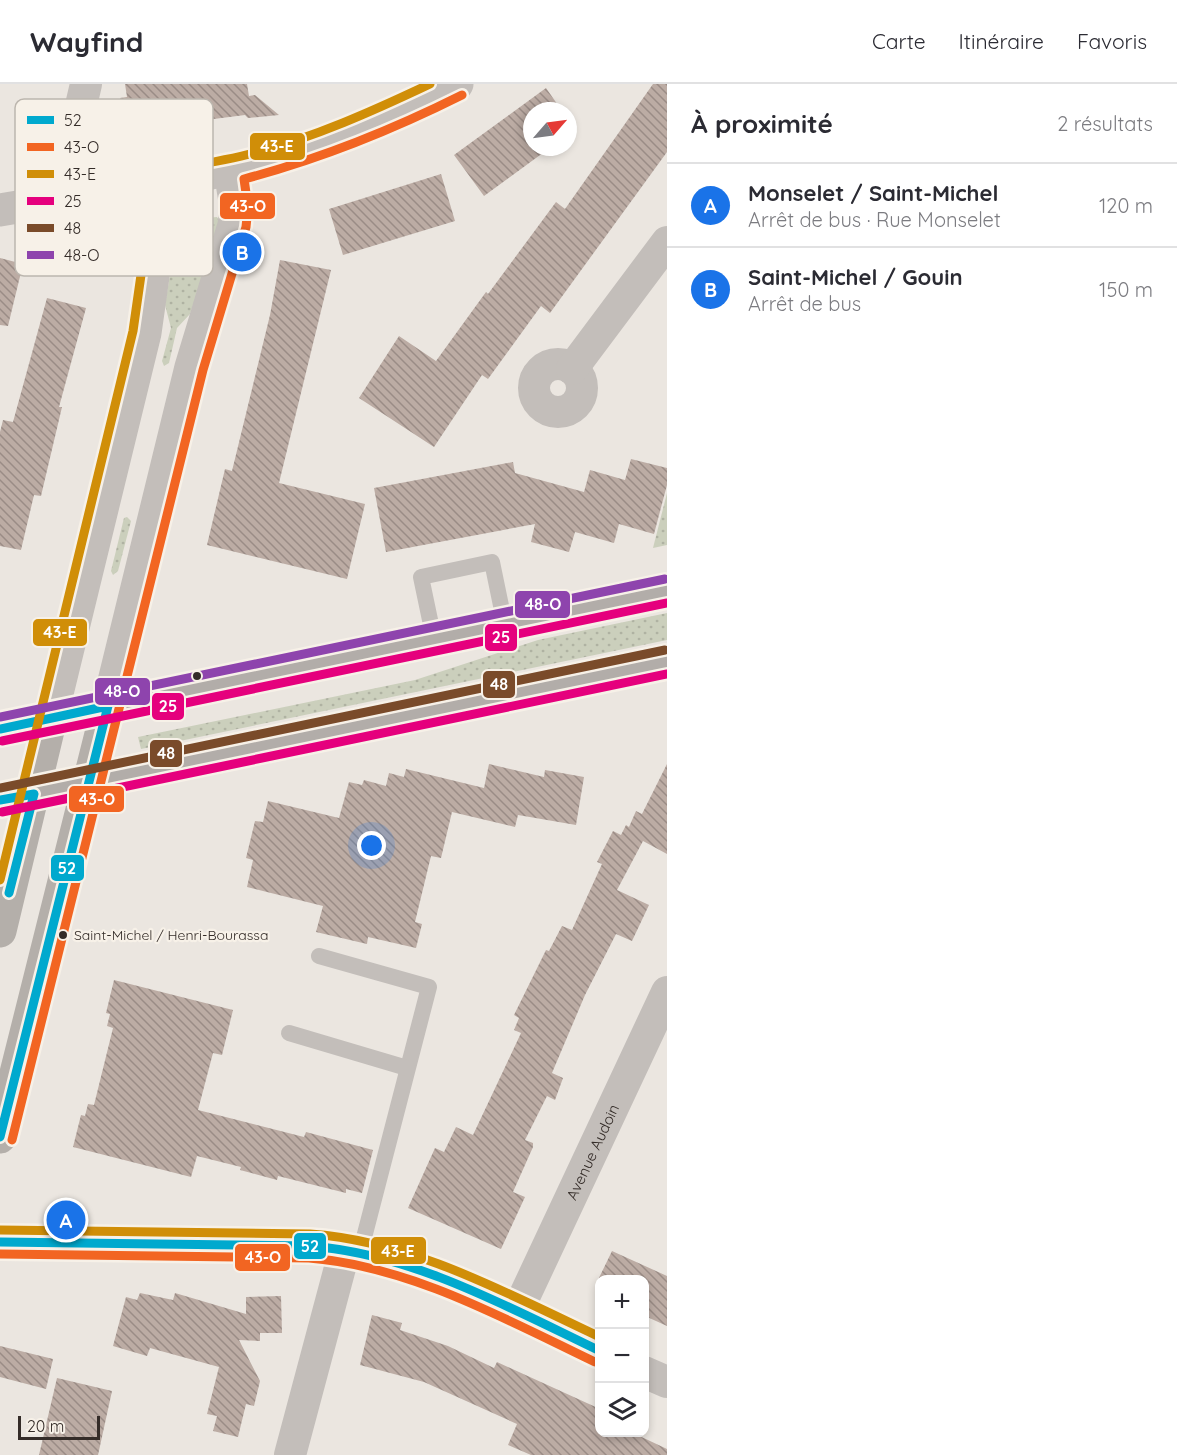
<!DOCTYPE html>
<html lang="fr">
<meta charset="utf-8">
<style>
body{margin:0;font-family:Quicksand,sans-serif;background:#f7f7f7;color:#2b2b33}
.controls{position:absolute;right:18px;bottom:18px;display:grid;overflow:hidden;border-radius:12px;box-shadow:0 3px 9px #0003}
.controls button{width:54px;height:54px;display:grid;place-items:center;padding:0;border:0;border-bottom:2px solid #e1e1e2;background:#fff;color:#2b2b33;font:30px sans-serif}
.compass{position:absolute;left:523px;top:18px;width:54px;height:54px;border-radius:50%;background:#fff;box-shadow:0 3px 9px #0003;rotate:62deg}
.scale{position:absolute;left:18px;bottom:15px;width:82px;box-sizing:border-box;padding-left:6px;border:3px solid #342c28;border-top:0;font-size:16px;line-height:21px;white-space:nowrap;color:#342c28;-webkit-text-stroke:4px #f7f1e8;paint-order:stroke}
.you{position:absolute;left:372px;top:762px;width:21px;height:21px;margin:-15px;border:4px solid #fff;border-radius:50%;background:#1a73e8;box-shadow:0 0 0 9px #1a73e833}
.badge{display:grid;place-items:center;width:39px;height:39px;border-radius:50%;background:#1a73e8;color:#fff;font-size:20px;font-weight:700}
.pin{position:absolute;translate:-50% -50%;border:3px solid #fff;box-shadow:0 2px 6px #0006}
.list{margin:0;padding:0;list-style:none}
h2{display:flex;justify-content:space-between;align-items:center;height:78px;margin:0;padding:0 24px;font-size:26px}
h2 small{font-size:20px;font-weight:400;color:#7c7c81}
.list li{display:grid;grid-template-columns:39px 1fr auto;gap:18px;align-items:center;box-sizing:border-box;height:84px;padding:0 24px;border-top:2px solid #e1e1e2}
.list b{display:block;font-size:22px;white-space:nowrap}
.list p{margin:0;font-size:20px;white-space:nowrap;color:#7c7c81}
.list em{font-size:20px;font-style:normal;color:#7c7c81}
.icon{flex:none;width:33px;height:33px;fill:none;stroke:currentColor;stroke-width:2;stroke-linecap:round;stroke-linejoin:round}
.map{position:relative;flex:none;width:667px;height:1371px;overflow:hidden}
header{display:flex;align-items:center;gap:36px;box-sizing:border-box;height:84px;padding:0 30px;background:#fff;border-bottom:2px solid #e1e1e2}
header strong{font-size:28px}
nav{display:flex;gap:33px;margin-inline-start:auto;font-size:21px}
main{display:flex}
aside{flex:1;background:#fff}
.map>svg:first-child{display:block}
.grass{fill:url(#grass-dots)}
.building{fill:url(#building-back-hatch)}
.lines{fill:none;stroke-linecap:round;stroke-linejoin:round}
.service{stroke:#c3beba;stroke-width:16}
.minor{stroke:#c3beba;stroke-width:32}
.tertiary{stroke:#c3beba;stroke-width:33}
.secondary{stroke:#b4afaa;stroke-width:33}
.primary{stroke:#b2ada9;stroke-width:33}
.bus-1-casing{stroke:#f7f1e8;stroke-width:14}
.bus-2-casing{stroke:#f7f1e8;stroke-width:14}
.bus-3-casing{stroke:#f7f1e8;stroke-width:14}
.bus-4-casing{stroke:#f7f1e8;stroke-width:14}
.bus-5-casing{stroke:#f7f1e8;stroke-width:14}
.bus-6-casing{stroke:#f7f1e8;stroke-width:14}
.bus-1{stroke:#00a9ce;stroke-width:9}
.bus-2{stroke:#f26522;stroke-width:9}
.bus-3{stroke:#d08e08;stroke-width:9}
.bus-4{stroke:#e5007d;stroke-width:9}
.bus-5{stroke:#7a4b2a;stroke-width:9}
.bus-6{stroke:#8e44ad;stroke-width:9}
.bus-dot{fill:#342c28;stroke:#f7f1e8;stroke-width:2}
.labels{text-anchor:middle;dominant-baseline:central;stroke-width:4.5;stroke-linejoin:round;paint-order:stroke}
.bus-label{font-size:14px;fill:#342c28;stroke:#f7f1e8;text-anchor:start}
.street-label{font-size:15px;fill:#342c28;stroke:#f7f1e8}
.key{fill:#f7f1e8;stroke:#bcb6ae;stroke-width:1.5}
.key-label{font-size:16px;fill:#342c28}
.line-badge{stroke:#f7f1e8;stroke-width:2}
.badge-label{font-size:16px;text-anchor:middle;font-weight:bold;fill:#fff}
</style>
<header>
<strong>Wayfind</strong>
<nav><a>Carte</a><a>Itinéraire</a><a>Favoris</a></nav>
</header>
<main>
<div class="map">
<svg width="667" height="1371" viewBox="0 0 667 1371">
<defs>
<pattern id="grass-dots" width="8" height="8" patternUnits="userSpaceOnUse" patternTransform="scale(1.5)"><rect width="8" height="8" fill="#cbcfbc"/><path d="M2 2h.1M6 6h.1" fill="none" stroke="#afb2a2" stroke-width="1.8" stroke-linecap="round"/></pattern>
<pattern id="building-back-hatch" width="6" height="6" patternUnits="userSpaceOnUse" patternTransform="scale(1.5)"><rect width="6" height="6" fill="#bcaca4"/><path d="M-1 5l2 2M0 0l6 6M5-1l2 2" fill="none" stroke="#9a8c86"/></pattern>
</defs>
<rect width="100%" height="100%" fill="#ebe6e0"/>
<g class="grass">
<path d="M 217,133 L 220,138 L 217,154 L 209,155 L 214,160 L 190,230 L 177,244 L 169,279 L 164,282 L 162,277 L 171,244 L 165,221 L 174,166 L 181,159 L 176,154 L 179,136 Z"/>
<path d="M 667,409 L 667,461 L 653,464 Z"/>
<path d="M 127,433 L 131,437 L 118,487 L 113,491 L 111,487 L 124,434 Z"/>
<path d="M 667,529 L 667,556 L 141,665 L 138,653 L 415,596 L 538,556 Z"/>
</g>
<g class="building">
<path d="M 125,0 L 247,0 L 249,12 L 255,11 L 279,31 L 248,34 L 245,31 L 198,37 L 192,44 L 181,47 L 174,40 L 138,45 L 130,50 L 117,52 L 114,33 L 122,29 L 120,14 L 127,13 Z"/>
<path d="M 653,0 L 667,0 L 667,68 L 550,229 L 541,222 L 488,295 L 482,291 L 434,363 L 359,314 L 399,252 L 436,277 L 486,208 L 488,210 L 556,118 L 565,125 Z"/>
<path d="M 546,4 L 562,27 L 532,27 L 532,63 L 551,63 L 484,112 L 454,71 Z"/>
<path d="M 441,90 L 455,137 L 343,171 L 329,125 Z"/>
<path d="M 0,174 L 23,180 L 8,242 L 0,241 Z"/>
<path d="M 280,176 L 331,186 L 279,399 L 365,420 L 347,495 L 207,461 L 225,385 L 232,387 L 270,231 Z"/>
<path d="M 47,214 L 86,224 L 59,323 L 62,323 L 41,412 L 34,411 L 21,466 L 0,462 L 0,348 L 3,336 L 13,338 Z"/>
<path d="M 631,375 L 667,384 L 667,401 L 654,450 L 619,440 L 614,459 L 575,448 L 569,468 L 531,458 L 535,440 L 386,468 L 374,404 L 513,378 L 515,389 L 584,408 L 590,386 L 625,396 Z"/>
<path d="M 489,680 L 544,693 L 545,686 L 584,693 L 576,741 L 518,731 L 515,743 L 452,728 L 441,774 L 431,772 L 415,838 L 422,840 L 416,864 L 368,853 L 367,860 L 316,848 L 323,822 L 247,803 L 253,776 L 246,774 L 255,737 L 263,738 L 268,717 L 339,734 L 349,698 L 362,701 L 364,696 L 386,702 L 389,689 L 404,693 L 406,685 L 484,704 Z"/>
<path d="M 667,680 L 667,770 L 643,757 L 617,806 L 649,821 L 632,857 L 616,850 L 585,911 L 552,989 L 563,994 L 555,1016 L 547,1012 L 525,1056 L 533,1059 L 533,1063 L 513,1108 L 525,1113 L 501,1165 L 408,1124 L 435,1064 L 444,1068 L 456,1043 L 473,1051 L 521,949 L 514,946 L 519,934 L 514,931 L 546,866 L 549,867 L 562,842 L 572,846 L 602,780 L 597,778 L 613,747 L 621,751 L 626,741 L 629,743 L 636,727 L 642,730 Z"/>
<path d="M 114,896 L 233,926 L 222,971 L 213,969 L 198,1026 L 304,1053 L 306,1048 L 373,1066 L 362,1109 L 346,1105 L 346,1109 L 278,1092 L 277,1096 L 240,1086 L 241,1083 L 197,1072 L 191,1093 L 73,1063 L 81,1031 L 85,1032 L 88,1020 L 94,1021 L 113,944 L 107,942 L 110,930 L 106,929 Z"/>
<path d="M 612,1167 L 667,1192 L 667,1242 L 645,1232 L 645,1196 L 598,1196 Z"/>
<path d="M 140,1209 L 173,1216 L 175,1209 L 246,1230 L 246,1213 L 281,1212 L 282,1249 L 260,1249 L 260,1257 L 239,1256 L 260,1297 L 254,1322 L 246,1320 L 238,1353 L 213,1347 L 217,1332 L 207,1330 L 219,1283 L 150,1264 L 147,1272 L 113,1262 L 126,1213 L 137,1216 Z"/>
<path d="M 372,1231 L 402,1239 L 400,1246 L 448,1262 L 494,1284 L 497,1278 L 600,1325 L 600,1348 L 631,1348 L 667,1365 L 667,1371 L 531,1371 L 508,1361 L 517,1340 L 424,1298 L 360,1281 Z"/>
<path d="M 0,1262 L 53,1275 L 46,1305 L 0,1293 Z"/>
<path d="M 57,1294 L 112,1307 L 98,1371 L 39,1371 Z"/>
</g>
<g class="lines">
<g class="service">
<path d="M 434,555 L 421,493 L 492,478 L 505,541"/>
<path d="M 319,872 L 429,903 L 360,1169"/>
<path d="M 289,949 L 407,984"/>
</g>
<g class="minor">
<path d="M 59,116 L 86,0"/>
<circle cx="558" cy="304" r="24"/>
<path d="M 572,285 L 667,158"/>
<path d="M 0,1158 L 310,1162 C 371,1164 424,1187 479,1211 C 520,1229 560,1248 600,1267"/>
<path id="s1" d="M 517,1228 L 667,908"/>
<path d="M 644,1288 L 667,1298"/>
<path d="M 290,1371 L 345,1165"/>
</g>
<g class="tertiary">
<path d="M 0,126 L 59,116 L 115,109 L 269,77 L 369,42 L 408,25 L 457,0"/>
<path d="M 108,622 L 191,283 L 234,141 L 236,124 L 230,86"/>
<path d="M 51,634 L 145,249 L 158,157 L 157,100"/>
</g>
<g class="secondary">
<path d="M 0,847 L 51,634"/>
<path d="M 0,1053 L 108,622"/>
</g>
<g class="primary">
<path d="M 0,645 L 667,507"/>
<path d="M 0,716 L 667,578"/>
</g>
<g class="bus-1-casing">
<g id="bus-1">
<path d="M 0,645 L 108,622 L 0,1053"/>
<path d="M 0,716 L 34,710 L 9,809"/>
<path d="M 0,1158 L 310,1162 C 413,1170 508,1223 600,1267"/>
</g>
</g>
<g class="bus-2-casing">
<g id="bus-2">
<path d="M 12,1056 L 203,286 L 246,143 L 248,123 L 244,95 C 320,75 392,46 462,11"/>
<path d="M 0,1170 L 309,1174 C 410,1182 505,1235 595,1278"/>
</g>
</g>
<g class="bus-3-casing">
<g id="bus-3">
<path d="M 0,796 L 133,247 L 146,156 L 146,94 L 154,88 C 187,82 221,78 254,69 C 315,53 373,27 430,0"/>
<path d="M 0,1146 L 310,1150 C 413,1157 508,1210 600,1253"/>
</g>
</g>
<g class="bus-4-casing">
<g id="bus-4">
<path d="M 2,657 L 667,519"/>
<path d="M 2,728 L 667,590"/>
</g>
</g>
<g class="bus-5-casing">
<path id="bus-5" d="M 0,704 L 665,566"/>
</g>
<g class="bus-6-casing">
<path id="bus-6" d="M 0,633 L 665,495"/>
</g>
<use href="#bus-1" class="bus-1"/>
<use href="#bus-2" class="bus-2"/>
<use href="#bus-3" class="bus-3"/>
<use href="#bus-4" class="bus-4"/>
<use href="#bus-5" class="bus-5"/>
<use href="#bus-6" class="bus-6"/>
</g>
<g class="bus-dot">
<circle cx="197" cy="592" r="5"/>
<circle cx="63" cy="851" r="5"/>
</g>
<g class="labels">
<g class="bus-label">
<text x="74" y="851">Saint-Michel / Henri-Bourassa</text>
</g>
<g class="street-label">
<text stroke="none"><textPath href="#s1" startOffset="177">Avenue Audoin</textPath></text>
</g>
</g>
<rect x="15" y="15" width="198" height="177" rx="9" class="key"/>
<rect x="27" y="32" width="27" height="8" fill="#00a9ce"/>
<rect x="27" y="59" width="27" height="8" fill="#f26522"/>
<rect x="27" y="86" width="27" height="8" fill="#d08e08"/>
<rect x="27" y="113" width="27" height="8" fill="#e5007d"/>
<rect x="27" y="140" width="27" height="8" fill="#7a4b2a"/>
<rect x="27" y="167" width="27" height="8" fill="#8e44ad"/>
<g class="key-label">
<text x="64" y="42">52</text>
<text x="64" y="69">43-O</text>
<text x="64" y="96">43-E</text>
<text x="64" y="123">25</text>
<text x="64" y="150">48</text>
<text x="64" y="177">48-O</text>
</g>
<g class="line-badge">
<rect x="249" y="48" width="57" height="29" rx="6" fill="#d08e08"/>
<rect x="219" y="108" width="57" height="28" rx="6" fill="#f26522"/>
<rect x="514" y="506" width="57" height="29" rx="6" fill="#8e44ad"/>
<rect x="32" y="534" width="56" height="29" rx="6" fill="#d08e08"/>
<rect x="484" y="539" width="34" height="29" rx="6" fill="#e5007d"/>
<rect x="482" y="586" width="34" height="29" rx="6" fill="#7a4b2a"/>
<rect x="94" y="593" width="57" height="29" rx="6" fill="#8e44ad"/>
<rect x="151" y="608" width="34" height="29" rx="6" fill="#e5007d"/>
<rect x="149" y="655" width="34" height="29" rx="6" fill="#7a4b2a"/>
<rect x="68" y="701" width="57" height="28" rx="6" fill="#f26522"/>
<rect x="50" y="770" width="35" height="28" rx="6" fill="#00a9ce"/>
<rect x="293" y="1148" width="34" height="28" rx="6" fill="#00a9ce"/>
<rect x="370" y="1152" width="57" height="29" rx="6" fill="#d08e08"/>
<rect x="234" y="1159" width="57" height="29" rx="6" fill="#f26522"/>
</g>
<g class="badge-label">
<text x="277" y="68">43-E</text>
<text x="248" y="128">43-O</text>
<text x="543" y="526">48-O</text>
<text x="60" y="554">43-E</text>
<text x="501" y="559">25</text>
<text x="499" y="606">48</text>
<text x="122" y="613">48-O</text>
<text x="168" y="628">25</text>
<text x="166" y="675">48</text>
<text x="97" y="721">43-O</text>
<text x="67" y="790">52</text>
<text x="310" y="1168">52</text>
<text x="398" y="1173">43-E</text>
<text x="263" y="1179">43-O</text>
</g>
</svg>
<div class="controls">
<button>+</button>
<button>−</button>
<button><svg class="icon" aria-label="layers" viewBox="0 0 24 24"><path d="M12 4l9 5-9 5-9-5zM3 14l9 5 9-5"/></svg></button>
</div>
<svg class="compass" viewBox="-18 -18 36 36"><path d="M0-13l5 13h-10z" fill="#e53935"/><path d="M0 13l5-13h-10z" fill="#7c7c81"/></svg>
<div class="scale">20 m</div>
<div class="you"></div>
<div class="pin badge" style="left:66px;top:1136px">A</div>
<div class="pin badge" style="left:242px;top:168px">B</div>
</div>
<aside>
<h2>À proximité<small>2 résultats</small></h2>
<ul class="list">
<li><span class="badge">A</span><div><b>Monselet / Saint-Michel</b><p>Arrêt de bus · Rue Monselet</p></div><em>120 m</em></li>
<li><span class="badge">B</span><div><b>Saint-Michel / Gouin</b><p>Arrêt de bus</p></div><em>150 m</em></li>
</ul>
</aside>
</main>
